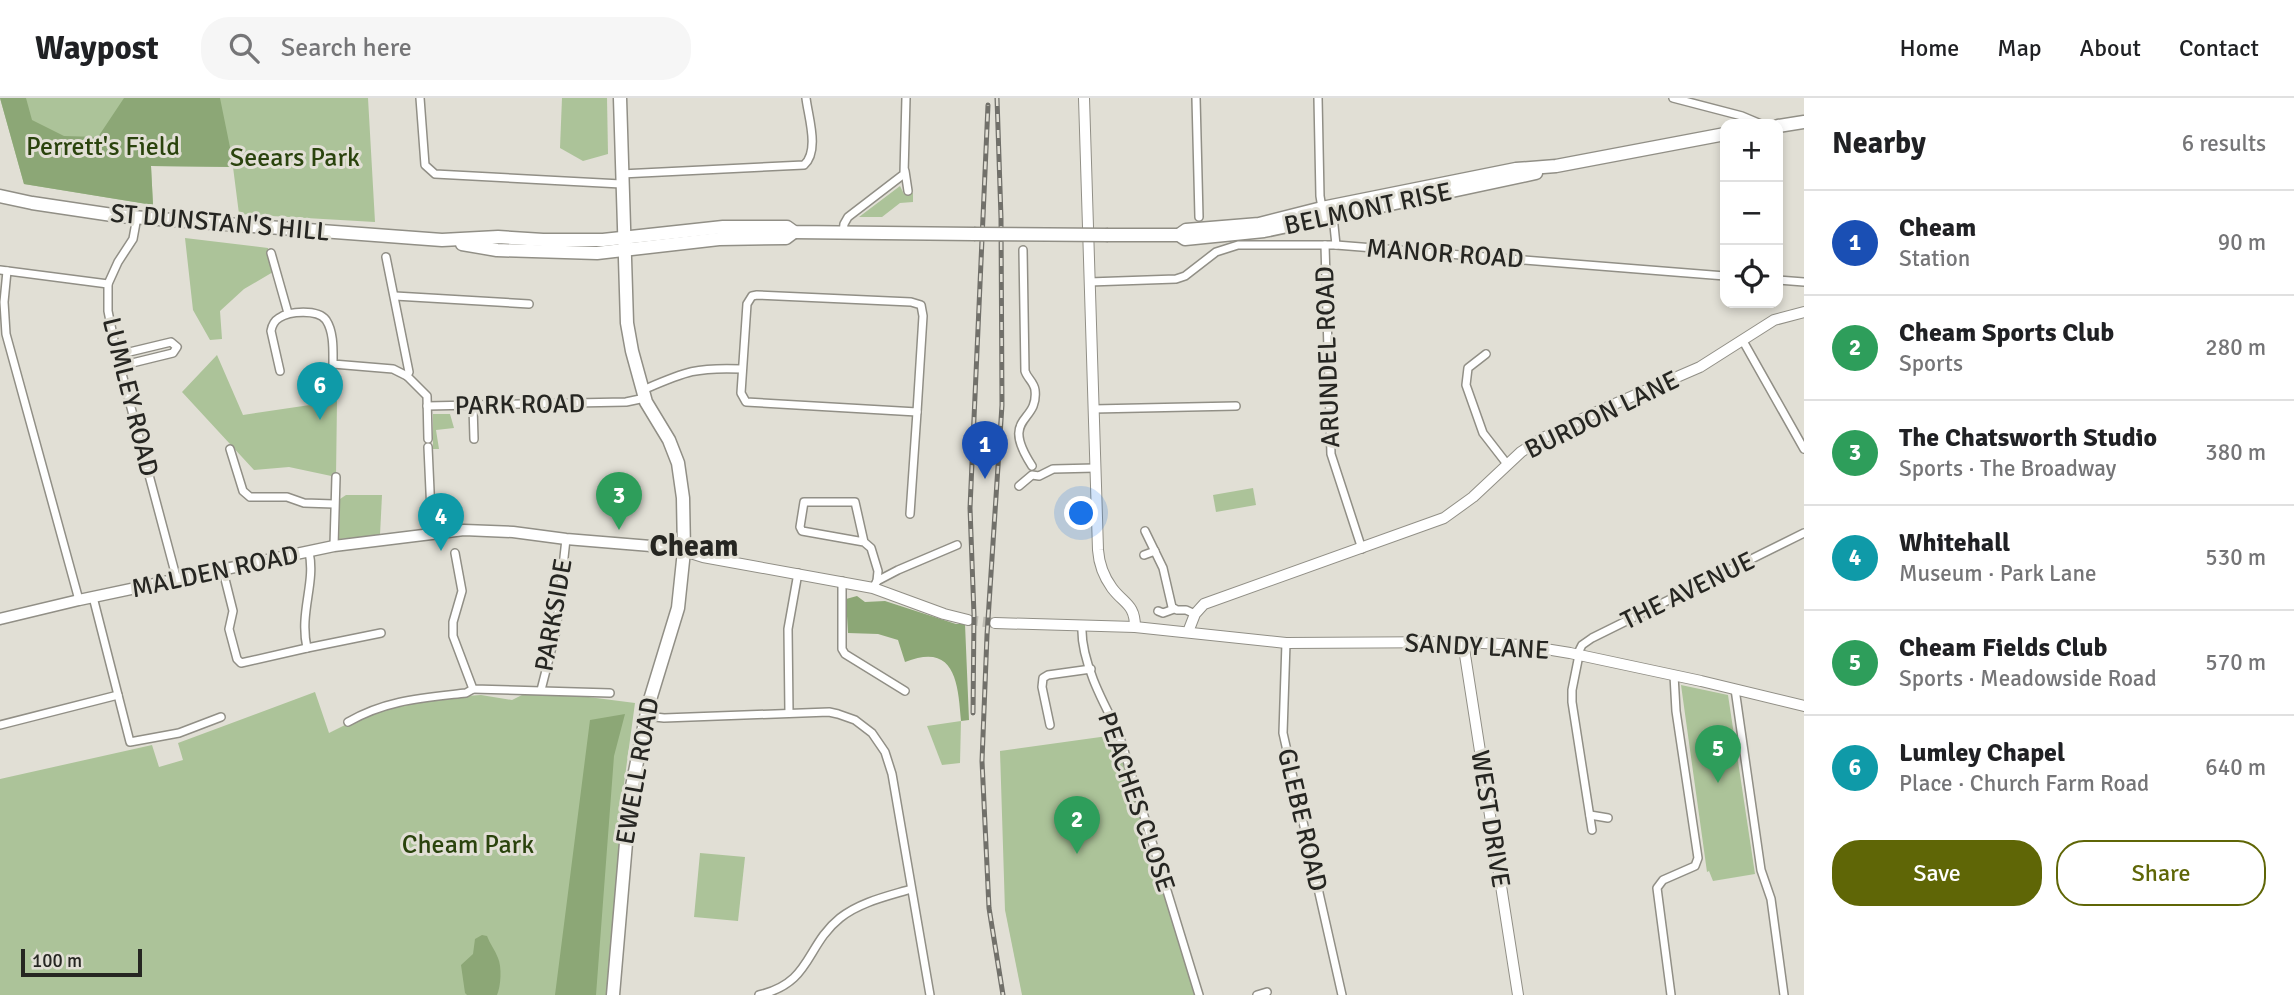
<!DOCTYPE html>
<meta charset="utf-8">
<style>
body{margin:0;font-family:Signika,sans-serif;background:#f6f6f6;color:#202124}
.controls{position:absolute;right:21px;top:21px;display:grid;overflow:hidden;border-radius:14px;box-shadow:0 4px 10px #0003}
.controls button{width:63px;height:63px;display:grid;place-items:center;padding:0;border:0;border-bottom:2px solid #e0e0e0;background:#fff;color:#202124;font:35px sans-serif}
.scale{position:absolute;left:21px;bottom:18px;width:121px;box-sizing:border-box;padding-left:7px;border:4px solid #262622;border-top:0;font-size:19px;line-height:24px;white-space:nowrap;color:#262622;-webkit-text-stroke:5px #e1dfd5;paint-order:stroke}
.you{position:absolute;left:1082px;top:416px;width:24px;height:24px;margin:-18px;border:5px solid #fff;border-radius:50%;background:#1a73e8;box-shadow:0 0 0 10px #1a73e833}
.badge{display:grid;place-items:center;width:46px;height:46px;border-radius:50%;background:#5f6606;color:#fff;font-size:23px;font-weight:700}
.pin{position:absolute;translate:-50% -58px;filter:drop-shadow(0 2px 4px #0008)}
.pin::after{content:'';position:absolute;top:37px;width:24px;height:21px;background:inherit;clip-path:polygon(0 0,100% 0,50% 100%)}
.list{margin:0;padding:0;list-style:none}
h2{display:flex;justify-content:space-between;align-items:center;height:91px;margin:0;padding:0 28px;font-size:30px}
h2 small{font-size:23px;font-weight:400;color:#757577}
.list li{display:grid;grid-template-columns:46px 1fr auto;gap:21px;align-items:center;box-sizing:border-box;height:105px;padding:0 28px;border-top:2px solid #e0e0e0}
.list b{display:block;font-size:26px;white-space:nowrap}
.list p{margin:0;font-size:23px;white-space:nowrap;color:#757577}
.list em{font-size:23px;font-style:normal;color:#757577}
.actions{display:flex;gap:14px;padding:21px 28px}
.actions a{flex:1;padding:16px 0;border:2px solid #5f6606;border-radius:28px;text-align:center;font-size:24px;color:#5f6606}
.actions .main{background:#5f6606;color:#fff}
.icon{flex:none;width:38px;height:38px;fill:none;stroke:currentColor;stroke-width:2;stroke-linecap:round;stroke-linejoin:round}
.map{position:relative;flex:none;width:1804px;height:897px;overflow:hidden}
header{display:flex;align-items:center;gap:42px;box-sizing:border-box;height:98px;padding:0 35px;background:#fff;border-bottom:2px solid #e0e0e0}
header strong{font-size:33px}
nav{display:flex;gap:38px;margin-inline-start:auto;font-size:24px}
.search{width:490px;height:63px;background:#f6f6f6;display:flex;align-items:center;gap:18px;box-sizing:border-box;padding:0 24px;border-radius:28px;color:#757577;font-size:26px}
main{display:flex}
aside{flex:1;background:#fff}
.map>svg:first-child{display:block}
.green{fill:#acc399}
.forest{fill:#8ca776}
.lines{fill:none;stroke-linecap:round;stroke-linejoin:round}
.secondary-tunnel{stroke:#bcbab1;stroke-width:10;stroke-dasharray:10 5;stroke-linecap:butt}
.street-casing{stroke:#918f86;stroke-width:10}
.secondary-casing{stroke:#918f86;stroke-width:12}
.primary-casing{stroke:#918f86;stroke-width:13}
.highway-casing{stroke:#918f86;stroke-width:15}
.street{stroke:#fff;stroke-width:7}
.secondary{stroke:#fff;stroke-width:10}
.primary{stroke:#fff;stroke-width:10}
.highway{stroke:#fff;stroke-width:12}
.rail-casing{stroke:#71706a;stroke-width:5}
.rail{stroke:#e1dfd5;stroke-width:2.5;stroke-dasharray:8;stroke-linecap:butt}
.highway-bridge-casing{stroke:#918f86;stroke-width:15;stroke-linecap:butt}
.highway-bridge{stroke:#fff;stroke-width:12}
.labels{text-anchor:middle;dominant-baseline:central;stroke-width:6;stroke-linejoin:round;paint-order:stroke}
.park-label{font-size:26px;fill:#2a430d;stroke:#e1dfd5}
.street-label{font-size:26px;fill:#262622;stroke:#e1dfd5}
.quarter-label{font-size:30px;font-weight:bold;fill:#262622;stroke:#e1dfd5}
</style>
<header>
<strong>Waypost</strong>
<div class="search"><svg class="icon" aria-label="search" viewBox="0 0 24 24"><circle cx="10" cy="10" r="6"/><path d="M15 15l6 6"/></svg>Search here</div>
<nav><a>Home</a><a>Map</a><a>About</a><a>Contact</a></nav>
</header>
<main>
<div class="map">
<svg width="1804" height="897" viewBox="0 0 1804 897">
<rect width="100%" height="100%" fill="#e1dfd5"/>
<g class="green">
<path d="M 0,0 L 368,0 L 375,124 L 239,116 L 233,69 L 151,68 L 153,107 L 24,86 Z"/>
<path d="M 562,0 L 607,0 L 608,56 L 583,63 L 560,50 Z"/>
<path d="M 900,88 L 904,96 L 913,95 L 913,104 L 900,105 L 882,119 L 859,119 Z"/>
<path d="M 185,140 L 268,150 L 273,174 L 244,191 L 220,213 L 222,241 L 210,242 L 193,212 Z"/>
<path d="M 217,257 L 243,317 L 337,303 L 336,379 L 289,369 L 254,372 L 182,294 Z"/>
<path d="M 433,316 L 450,316 L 454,330 L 436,332 L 439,351 L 433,351 Z"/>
<path d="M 1253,390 L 1256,407 L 1216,414 L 1213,397 Z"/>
<path d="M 346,397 L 382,397 L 380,437 L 339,441 L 340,401 Z"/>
<path d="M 1681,587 L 1728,597 L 1755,776 L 1713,783 L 1709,773 L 1707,774 Z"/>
<path d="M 315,594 L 329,635 L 371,614 L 402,605 L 466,598 L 481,597 L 512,602 L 522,597 L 565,596 L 635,605 L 624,686 L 607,897 L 0,897 L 0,681 L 152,647 L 159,669 L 183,662 L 178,645 Z"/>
<path d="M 961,623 L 960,665 L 942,667 L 927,628 Z"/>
<path d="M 1115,637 L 1195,897 L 1022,897 L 1005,812 L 1000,653 Z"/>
<path d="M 700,755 L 745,759 L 738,823 L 694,819 Z"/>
</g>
<g class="forest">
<path d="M 0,0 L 26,0 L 32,22 L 64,38 L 98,39 L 124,0 L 220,0 L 234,69 L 151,68 L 153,107 L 24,86 Z"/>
<path d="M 857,498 L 865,504 L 885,503 L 956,526 L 965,526 L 969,622 L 961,623 C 958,584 955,544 905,564 L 898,542 L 878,536 L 848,535 L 846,501 Z"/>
<path d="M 625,616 L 614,658 L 596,897 L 555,897 L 590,622 Z"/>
<path d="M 482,837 L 487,838 C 490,846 495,852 498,860 C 502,869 501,888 497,897 L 467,897 L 465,895 L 461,867 L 473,856 L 475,841 Z"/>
</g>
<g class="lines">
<path class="secondary-tunnel" d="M 968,522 L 995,525"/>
<g class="street-casing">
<g id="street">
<path d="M 420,0 L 425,67 L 435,76 L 621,86"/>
<path d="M 1196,0 L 1199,119"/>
<path d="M 1318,0 L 1320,98 L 1322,110"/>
<path d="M 1673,0 L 1742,18 L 1761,26"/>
<path d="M 905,73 L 908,93"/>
<path d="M 621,76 L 804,67 C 820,53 808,18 806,0"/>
<path d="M 1333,118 L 1336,147"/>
<path d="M 137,119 L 133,141 L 118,164 L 108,186 L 108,213 L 117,257 L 177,482"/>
<path d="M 843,135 L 844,126 L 848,119 L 904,76 L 906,0"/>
<path d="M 1325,147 L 1331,356 L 1362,451"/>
<path d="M 1023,152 L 1025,273 C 1027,280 1034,284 1035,292 C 1039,326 999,317 1032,368"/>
<path d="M 271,155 L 288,215"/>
<path d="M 386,159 L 409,274 L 407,278 L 427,298 L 428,341"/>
<path d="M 0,172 L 108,186"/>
<path d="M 7,173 L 4,204 L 6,236 L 79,502"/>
<path d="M 1778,182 L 1804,184"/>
<path d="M 1089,184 L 1176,181 L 1185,178 L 1216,154 L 1238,147 L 1336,147 L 1725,178"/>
<path d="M 757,197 L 911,204 L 921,207 L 923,218 L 917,314 L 746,304 L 741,295 L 747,206 L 752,198 Z"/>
<path d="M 395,198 L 529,206"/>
<path d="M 1743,243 L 1804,351"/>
<path d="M 1486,256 L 1468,270 L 1466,287 L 1483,335 L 1507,366"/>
<path d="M 117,257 L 171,244 L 177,249 L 173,255 L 120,268"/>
<path d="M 280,273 L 271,233 C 272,227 274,223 279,220 C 289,213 318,211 326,222 C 334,234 333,252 333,266 L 393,271 L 407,278"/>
<path d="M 643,292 C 685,274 695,269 742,271"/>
<path d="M 427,308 L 626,304 L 645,300"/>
<path d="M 473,308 L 474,341"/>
<path d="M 1093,311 L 1236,308"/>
<path d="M 428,349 L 432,437"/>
<path d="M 230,351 L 243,393 L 250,399 L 287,399 L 304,405 L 334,406"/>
<path d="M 1019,388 L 1032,377 L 1039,378 L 1053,371 L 1095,370"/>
<path d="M 910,416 L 917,314"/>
<path d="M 1145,433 L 1163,470 L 1172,509 L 1177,512 L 1186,512 L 1195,516"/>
<path d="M 864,444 L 802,433 L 800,429 L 804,404 L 855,404 L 864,444 L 871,450 L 878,473 L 877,483 L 873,490"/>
<path d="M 334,448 L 336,379"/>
<path d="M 455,455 L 462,493 L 453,524 L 453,538 L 473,591 L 610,595"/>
<path d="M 1144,457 L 1155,453"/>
<path d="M 223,473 L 233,513 L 229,531 L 237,561 L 241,565 L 307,550 C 299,514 316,485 309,454"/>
<path d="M 842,483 L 842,551 L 845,556 L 905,593"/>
<path d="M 877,483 L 898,472 L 957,447"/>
<path d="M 93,499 L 130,644 L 179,635 L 221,619"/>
<path d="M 1158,513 L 1163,515 L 1174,511"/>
<path d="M 1082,527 C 1080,561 1102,603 1118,633 L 1199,897"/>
<path d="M 1286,545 L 1283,635 L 1342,897"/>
<path d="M 307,550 L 381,535"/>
<path d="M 1577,557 L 1582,547 L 1592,540 L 1804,435"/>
<path d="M 1579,557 L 1572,592 L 1572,604 L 1592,732"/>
<path d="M 1735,591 L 1761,772 L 1771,801 L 1784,897"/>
<path d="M 541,592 L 556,533 L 566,441"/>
<path d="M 789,615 L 788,531 L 798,475"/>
<path d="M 646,618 L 664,620 L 829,614 L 838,616 L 855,622 L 872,635 L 885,654 L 892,676 L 930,897"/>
<path d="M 348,624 C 386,602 422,600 466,595 L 473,591"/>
<path d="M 0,627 L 118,597"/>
<path d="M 1050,627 L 1042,589 L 1043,580 L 1048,577 L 1091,571"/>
<path d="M 1590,717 L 1608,720"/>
<path d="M 759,897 C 812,885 805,848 840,820 C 860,804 888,798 911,791"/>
<path d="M 1257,897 L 1267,894"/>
<path d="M 1671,897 L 1657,790 L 1663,782 L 1695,768 L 1698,760 L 1676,613 L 1674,577"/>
</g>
</g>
<g class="secondary-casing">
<g id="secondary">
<path d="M 1084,0 L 1098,452 C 1099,466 1104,479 1112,490 C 1124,506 1135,506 1135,529"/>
<path d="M 684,453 L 703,459 L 873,490 L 944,516 L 968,522"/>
<path d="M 995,525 L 1135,529 L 1286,545 L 1463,544 L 1521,547 L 1570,555 L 1701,583 L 1804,608"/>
<path d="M 1188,534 L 1195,516 L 1204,506 L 1444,420 L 1473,399 L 1521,354 L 1541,341 L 1603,311 L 1700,269 L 1774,222 L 1804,214"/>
<path d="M 1463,544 L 1518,897"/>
</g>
</g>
<g class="primary-casing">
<path id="primary" d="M 0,521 L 79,502 L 334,448 L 464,432 L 513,434 L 566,441 L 663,449 L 684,453"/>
</g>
<g class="highway-casing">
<g id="highway">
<path d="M 1778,28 L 1804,24"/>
<path d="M 0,98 L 32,105 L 119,118 L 442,142 L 498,139 L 543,142 L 603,142 L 723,129 L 787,129 L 794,134 L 974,136"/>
<path d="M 1108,137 L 1179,137 L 1185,141 L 1264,133 L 1536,75"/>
<path d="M 1179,137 L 1186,132 L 1259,126 L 1322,110 L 1516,71 L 1556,68 L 1725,36"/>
<path d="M 462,146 L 497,152 L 597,155 L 719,141 L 786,140 L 794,134"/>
<path d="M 613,897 L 630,698 L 649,605 L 678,510 L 684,453 L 683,400 L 678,365 L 669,342 L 646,304 L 632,253 L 627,225 L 620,0"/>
</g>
</g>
<use href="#street" class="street"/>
<use href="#secondary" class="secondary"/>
<use href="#primary" class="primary"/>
<use href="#highway" class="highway"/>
<g class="rail-casing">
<g id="rail">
<path d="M 997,0 L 1001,120 L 1002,307 L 987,537 L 982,663 L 989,810 L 1003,897"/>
<path d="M 973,615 L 974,517 L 970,410 L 988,7"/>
</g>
</g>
<use href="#rail" class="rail"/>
<g class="highway-bridge-casing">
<path id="highway-bridge" d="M 974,136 L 1108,137"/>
</g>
<use href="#highway-bridge" class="highway-bridge"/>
</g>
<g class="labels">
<g class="park-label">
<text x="103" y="49">Perrett's Field</text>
<text x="295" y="60">Seears Park</text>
<text x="468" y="747">Cheam Park</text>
</g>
<g class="street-label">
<text transform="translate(1368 111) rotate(-12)">BELMONT RISE</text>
<text transform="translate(220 125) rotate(5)">ST DUNSTAN'S HILL</text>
<text transform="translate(1445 156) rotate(4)">MANOR ROAD</text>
<text transform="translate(1328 259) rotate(-92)">ARUNDEL ROAD</text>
<text transform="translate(130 299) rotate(76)">LUMLEY ROAD</text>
<text transform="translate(520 307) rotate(-1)">PARK ROAD</text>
<text transform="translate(1602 317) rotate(-26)">BURDON LANE</text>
<text transform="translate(215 474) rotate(-12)">MALDEN ROAD</text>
<text transform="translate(1688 493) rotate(-26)">THE AVENUE</text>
<text transform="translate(554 517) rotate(-80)">PARKSIDE</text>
<text transform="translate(1477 549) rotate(3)">SANDY LANE</text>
<text transform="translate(638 673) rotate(-80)">EWELL ROAD</text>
<text transform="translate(1136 704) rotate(71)">PEACHES CLOSE</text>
<text transform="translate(1490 721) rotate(81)">WEST DRIVE</text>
<text transform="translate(1302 722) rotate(77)">GLEBE ROAD</text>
</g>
<g class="quarter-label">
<text x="694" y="448">Cheam</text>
</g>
</g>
</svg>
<div class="controls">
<button>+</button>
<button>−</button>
<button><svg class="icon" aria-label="locate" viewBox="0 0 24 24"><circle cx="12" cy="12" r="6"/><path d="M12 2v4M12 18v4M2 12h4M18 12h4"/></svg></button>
</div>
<div class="scale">100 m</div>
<div class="you"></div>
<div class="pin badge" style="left:985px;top:381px;background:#1a4fb4">1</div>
<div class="pin badge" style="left:1077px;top:756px;background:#2e9e5b">2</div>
<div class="pin badge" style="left:619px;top:432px;background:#2e9e5b">3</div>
<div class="pin badge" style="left:441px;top:453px;background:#0f9aa8">4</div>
<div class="pin badge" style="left:1718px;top:685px;background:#2e9e5b">5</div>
<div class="pin badge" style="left:320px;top:322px;background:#0f9aa8">6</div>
</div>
<aside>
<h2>Nearby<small>6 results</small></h2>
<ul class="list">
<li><span class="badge" style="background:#1a4fb4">1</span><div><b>Cheam</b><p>Station</p></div><em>90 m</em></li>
<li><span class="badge" style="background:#2e9e5b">2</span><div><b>Cheam Sports Club</b><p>Sports</p></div><em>280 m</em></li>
<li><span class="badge" style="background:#2e9e5b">3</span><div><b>The Chatsworth Studio</b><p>Sports · The Broadway</p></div><em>380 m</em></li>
<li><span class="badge" style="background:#0f9aa8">4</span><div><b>Whitehall</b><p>Museum · Park Lane</p></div><em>530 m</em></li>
<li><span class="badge" style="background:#2e9e5b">5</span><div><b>Cheam Fields Club</b><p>Sports · Meadowside Road</p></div><em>570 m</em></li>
<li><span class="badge" style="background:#0f9aa8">6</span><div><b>Lumley Chapel</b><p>Place · Church Farm Road</p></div><em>640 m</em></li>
</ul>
<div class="actions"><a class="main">Save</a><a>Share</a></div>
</aside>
</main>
